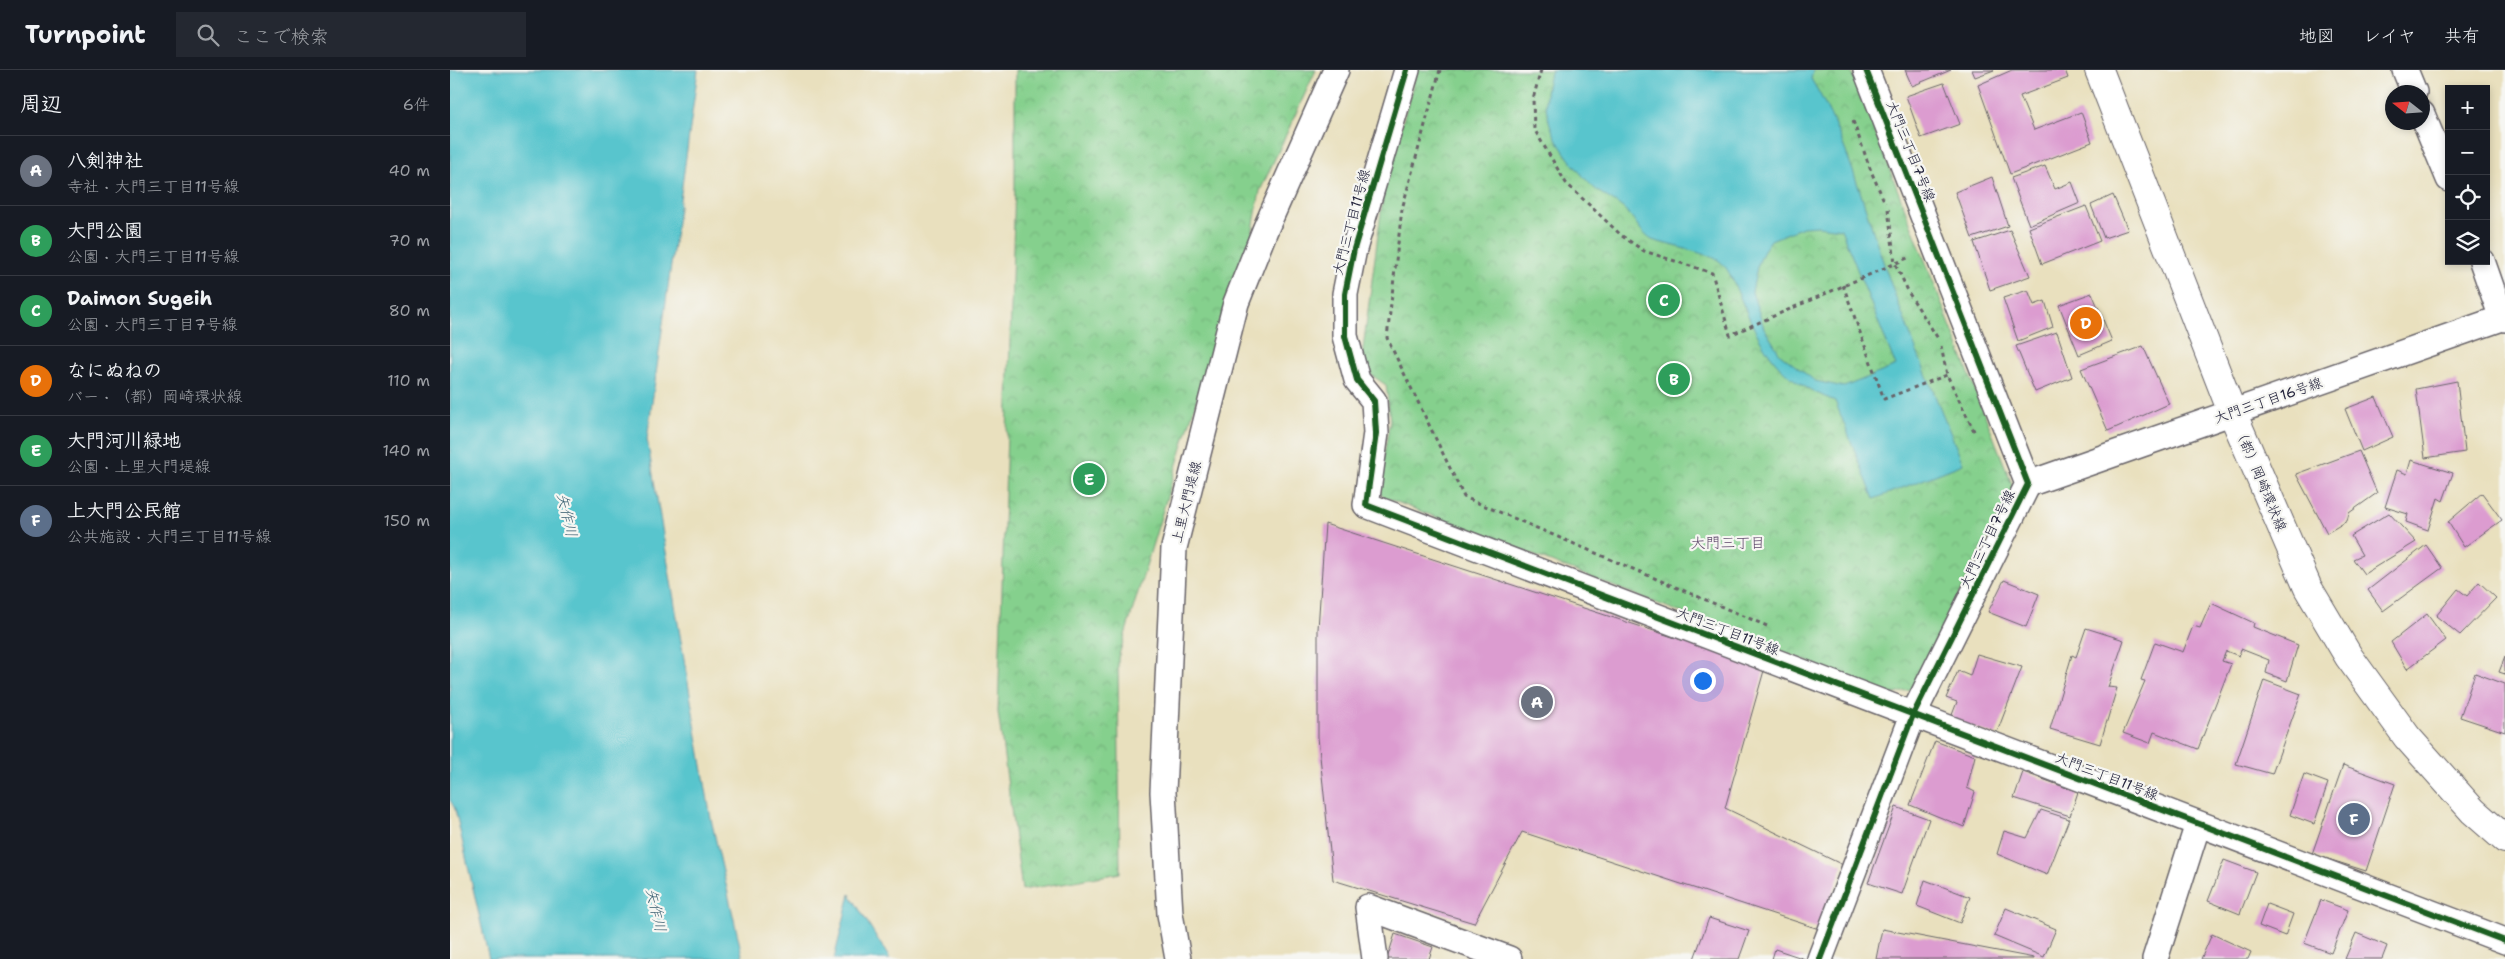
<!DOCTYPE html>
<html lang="ja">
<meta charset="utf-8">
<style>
body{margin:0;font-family:"Shantell Sans","Klee One",sans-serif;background:#242831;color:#f1f3f6}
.controls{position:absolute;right:15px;top:15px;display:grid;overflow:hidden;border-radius:0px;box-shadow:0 2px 8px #0003}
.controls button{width:45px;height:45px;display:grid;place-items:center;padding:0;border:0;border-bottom:1px solid #363941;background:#171b24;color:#f1f3f6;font:25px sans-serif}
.compass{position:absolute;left:1935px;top:15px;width:45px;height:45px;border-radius:50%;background:#171b24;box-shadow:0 2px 8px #0003;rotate:287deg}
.you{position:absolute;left:1252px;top:610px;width:18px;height:18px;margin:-12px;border:4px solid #fff;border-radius:50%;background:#1a73e8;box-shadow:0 0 0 8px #1a73e833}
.badge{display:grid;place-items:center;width:32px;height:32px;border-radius:50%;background:#1a73e8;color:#fff;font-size:16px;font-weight:700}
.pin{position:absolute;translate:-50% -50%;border:2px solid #fff;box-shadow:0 1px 5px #0006}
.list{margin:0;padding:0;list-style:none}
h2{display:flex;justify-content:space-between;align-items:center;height:65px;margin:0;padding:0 20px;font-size:21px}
h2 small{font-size:16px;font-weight:400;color:#9ea1a6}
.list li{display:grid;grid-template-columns:32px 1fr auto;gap:15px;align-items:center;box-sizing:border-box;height:70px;padding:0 20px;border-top:1px solid #363941}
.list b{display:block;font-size:19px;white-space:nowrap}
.list p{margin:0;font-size:16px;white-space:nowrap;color:#9ea1a6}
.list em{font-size:16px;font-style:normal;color:#9ea1a6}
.icon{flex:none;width:28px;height:28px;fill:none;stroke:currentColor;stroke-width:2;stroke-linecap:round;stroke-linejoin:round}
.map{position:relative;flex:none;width:2055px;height:889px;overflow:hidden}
header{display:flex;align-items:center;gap:30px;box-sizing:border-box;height:70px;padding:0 25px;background:#171b24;border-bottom:1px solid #363941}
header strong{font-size:24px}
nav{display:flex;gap:28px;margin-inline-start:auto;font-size:18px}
.search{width:350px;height:45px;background:#242831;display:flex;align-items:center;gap:12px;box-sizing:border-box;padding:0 18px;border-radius:0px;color:#9ea1a6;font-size:19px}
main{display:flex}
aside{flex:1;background:#171b24}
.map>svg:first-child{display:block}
.park{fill:url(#park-crowns);stroke:#547964}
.water{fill:#58c5cd;stroke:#3d7484;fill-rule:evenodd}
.building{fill:#dc9cd0}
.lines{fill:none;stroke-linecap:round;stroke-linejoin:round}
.minor-casing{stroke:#686469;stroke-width:28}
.tertiary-casing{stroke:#686469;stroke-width:30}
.path{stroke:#686469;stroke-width:3;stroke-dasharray:4 4;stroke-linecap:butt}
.minor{stroke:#fff;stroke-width:25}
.tertiary{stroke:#fff;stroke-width:28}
.cycleway-casing{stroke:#f6f6f2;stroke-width:9}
.cycleway{stroke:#1b5e20;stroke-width:6}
.labels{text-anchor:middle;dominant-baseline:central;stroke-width:4.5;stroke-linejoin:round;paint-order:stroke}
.street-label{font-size:14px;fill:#22223b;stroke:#f6f6f2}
.water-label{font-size:15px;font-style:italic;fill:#355b6e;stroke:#f6f6f2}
.neighbourhood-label{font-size:15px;fill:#634d6f;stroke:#f6f6f2}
</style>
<header>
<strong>Turnpoint</strong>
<div class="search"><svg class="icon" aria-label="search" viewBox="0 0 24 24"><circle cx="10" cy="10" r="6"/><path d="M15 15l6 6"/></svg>ここで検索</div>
<nav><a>地図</a><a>レイヤ</a><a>共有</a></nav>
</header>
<main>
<aside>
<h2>周辺<small>6件</small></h2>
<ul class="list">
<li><span class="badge" style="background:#6b7280">A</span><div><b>八剣神社</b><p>寺社 · 大門三丁目11号線</p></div><em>40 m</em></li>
<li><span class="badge" style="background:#2e9e5b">B</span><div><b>大門公園</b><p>公園 · 大門三丁目11号線</p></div><em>70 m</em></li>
<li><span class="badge" style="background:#2e9e5b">C</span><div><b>Daimon Sugeih</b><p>公園 · 大門三丁目7号線</p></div><em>80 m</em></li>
<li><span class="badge" style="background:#e8710a">D</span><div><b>なにぬねの</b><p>バー · （都）岡崎環状線</p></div><em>110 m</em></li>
<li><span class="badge" style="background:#2e9e5b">E</span><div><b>大門河川緑地</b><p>公園 · 上里大門堤線</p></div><em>140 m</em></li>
<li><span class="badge" style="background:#5c6f8a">F</span><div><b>上大門公民館</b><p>公共施設 · 大門三丁目11号線</p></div><em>150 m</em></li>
</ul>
</aside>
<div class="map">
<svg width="2055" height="889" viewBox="0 0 2055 889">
<defs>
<pattern id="park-crowns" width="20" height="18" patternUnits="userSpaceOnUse" patternTransform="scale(1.25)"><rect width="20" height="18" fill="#85d08d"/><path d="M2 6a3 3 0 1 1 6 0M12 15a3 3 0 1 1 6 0" fill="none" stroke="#73b27b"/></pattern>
</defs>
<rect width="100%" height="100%" fill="#f6f6f2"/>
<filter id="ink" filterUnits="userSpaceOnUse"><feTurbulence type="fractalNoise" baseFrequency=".02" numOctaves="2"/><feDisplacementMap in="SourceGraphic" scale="10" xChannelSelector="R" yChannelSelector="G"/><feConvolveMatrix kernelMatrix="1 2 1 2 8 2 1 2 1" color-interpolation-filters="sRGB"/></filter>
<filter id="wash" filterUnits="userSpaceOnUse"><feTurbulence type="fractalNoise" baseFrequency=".0096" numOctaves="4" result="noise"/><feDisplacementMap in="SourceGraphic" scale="20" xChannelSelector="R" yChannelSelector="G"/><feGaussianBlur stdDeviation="1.12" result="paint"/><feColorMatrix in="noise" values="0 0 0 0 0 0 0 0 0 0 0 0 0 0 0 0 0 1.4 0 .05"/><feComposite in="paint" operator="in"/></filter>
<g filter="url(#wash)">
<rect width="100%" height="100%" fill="#e9e0be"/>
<g class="park">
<path d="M 565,0 L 866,0 L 810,121 L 801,171 L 777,230 L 668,588 L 670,803 L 572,820 L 548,642 L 565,116 Z"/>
<path d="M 967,0 L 1401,0 L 1563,417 L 1461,619 L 1443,625 L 934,427 L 928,422 L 940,350 L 936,315 L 917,302 L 912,286 L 934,119 Z"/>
</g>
<g class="water">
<path d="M 0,0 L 248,0 L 197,369 L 261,749 L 293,889 L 39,889 L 5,739 L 0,730 Z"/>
<path d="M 1102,0 L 1363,0 L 1361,9 C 1398,68 1417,149 1441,214 C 1463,275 1489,334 1513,394 L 1424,429 L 1385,331 C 1326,308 1314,282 1289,225 C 1284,214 1279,197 1268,190 C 1256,183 1218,175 1202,170 C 1189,162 1185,148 1174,139 C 1164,130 1149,124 1140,114 C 1111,82 1083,45 1102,0 ZM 1368,156 L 1391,159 L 1446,296 L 1394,317 L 1365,311 L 1330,284 L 1314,258 L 1302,222 L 1307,197 L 1314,180 L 1321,170 L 1353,157 Z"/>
<path d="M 400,824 L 440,889 L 384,889 Z"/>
</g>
<g id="blocks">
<g class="building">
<path d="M 1455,0 L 1501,0 L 1462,16 Z"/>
<path d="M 1522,0 L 1544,0 L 1525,7 Z"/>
<path d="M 1562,0 L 1615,0 L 1618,8 L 1570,26 L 1584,60 L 1631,42 L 1642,72 L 1560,104 L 1528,15 Z"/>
<path d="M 1494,13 L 1510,54 L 1471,68 L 1456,26 Z"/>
<path d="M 1595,96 L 1605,119 L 1622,112 L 1630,133 L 1579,155 L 1561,108 Z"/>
<path d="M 1542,107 L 1558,156 L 1522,168 L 1505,122 Z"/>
<path d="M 1663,125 L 1678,160 L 1654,168 L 1641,135 Z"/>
<path d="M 1636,136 L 1650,171 L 1592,194 L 1579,158 Z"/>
<path d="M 1560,160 L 1580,206 L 1540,220 L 1524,172 Z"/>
<path d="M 1578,220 L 1584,235 L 1595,231 L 1603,257 L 1568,271 L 1553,228 Z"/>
<path d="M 1642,223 L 1662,271 L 1629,285 L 1609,235 Z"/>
<path d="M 1607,262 L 1622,307 L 1585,322 L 1566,276 Z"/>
<path d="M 1693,276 L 1719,334 L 1658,361 L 1631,299 Z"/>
<path d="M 2007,311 L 2015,382 L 1975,388 L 1966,319 Z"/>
<path d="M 1926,327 L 1943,367 L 1912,381 L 1895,339 Z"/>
<path d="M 1909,381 L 1927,423 L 1899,443 L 1897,451 L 1877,463 L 1846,404 Z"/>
<path d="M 1961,390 L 2003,403 L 1993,431 L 1988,428 L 1978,460 L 1956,452 L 1958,444 L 1935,437 L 1947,400 L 1957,404 Z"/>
<path d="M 2032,423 L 2052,450 L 2014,477 L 1998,452 Z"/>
<path d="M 1939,443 L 1966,472 L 1914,504 L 1903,489 L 1912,485 L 1901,466 Z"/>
<path d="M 875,454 L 1315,597 L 1275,738 L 1393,795 L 1369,859 L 1072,762 L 1024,853 L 883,810 L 868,667 L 868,559 Z"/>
<path d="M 1976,475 L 1992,498 L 1933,541 L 1918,520 Z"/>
<path d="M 1554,510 L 1589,524 L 1576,557 L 1538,542 Z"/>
<path d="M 2029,512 L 2046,528 L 2010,565 L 1986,546 L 2008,519 L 2017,526 Z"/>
<path d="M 1761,533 L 1804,553 L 1803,557 L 1848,575 L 1837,611 L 1816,603 L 1819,590 L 1791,579 L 1789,586 L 1776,581 L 1772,591 L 1781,594 L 1748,679 L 1704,662 L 1700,673 L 1673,663 L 1695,611 L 1691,610 L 1705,572 L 1733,582 L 1743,556 L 1750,558 Z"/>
<path d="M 1977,544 L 1996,570 L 1957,599 L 1941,572 Z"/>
<path d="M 1636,558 L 1674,570 L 1658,617 L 1667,618 L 1650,674 L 1600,659 L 1622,585 L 1626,587 Z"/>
<path d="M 1527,584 L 1572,597 L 1546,665 L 1500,650 L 1507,632 L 1496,628 L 1508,601 L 1520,606 Z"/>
<path d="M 2055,587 L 2055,604 L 2049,602 Z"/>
<path d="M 2025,603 L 2055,614 L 2055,662 L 2010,647 Z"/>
<path d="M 1814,610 L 1851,624 L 1822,704 L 1786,694 Z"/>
<path d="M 1485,671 L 1525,686 L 1517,718 L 1525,722 L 1514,757 L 1460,735 Z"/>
<path d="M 1893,695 L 1945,714 L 1916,801 L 1862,784 Z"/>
<path d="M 1573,702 L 1628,722 L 1620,746 L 1564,728 Z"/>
<path d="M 1854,704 L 1878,713 L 1864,754 L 1840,745 Z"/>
<path d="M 1446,737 L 1479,749 L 1452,824 L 1418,813 Z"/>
<path d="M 1591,740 L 1619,749 L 1597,805 L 1547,784 L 1554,761 L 1577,768 Z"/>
<path d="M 1774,790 L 1806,802 L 1790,844 L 1758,831 Z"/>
<path d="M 1475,810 L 1520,827 L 1510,853 L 1467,836 Z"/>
<path d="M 1871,830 L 1898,840 L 1881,883 L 1854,873 Z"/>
<path d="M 1817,834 L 1843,844 L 1835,866 L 1809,856 Z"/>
<path d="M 1556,838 L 1606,859 L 1594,887 L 1544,866 Z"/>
<path d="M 1259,848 L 1299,861 L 1289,889 L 1244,889 Z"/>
<path d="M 1432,859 L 1584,888 L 1584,889 L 1426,889 Z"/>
<path d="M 1906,863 L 1937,876 L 1932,889 L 1895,889 Z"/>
<path d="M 945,864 L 983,877 L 979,889 L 937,889 Z"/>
<path d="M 1762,864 L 1801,882 L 1798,889 L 1751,889 Z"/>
<path d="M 1325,879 L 1355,889 L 1322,889 Z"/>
</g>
</g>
</g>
<g filter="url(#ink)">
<use href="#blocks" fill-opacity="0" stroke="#686469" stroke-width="1"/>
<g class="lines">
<g class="minor-casing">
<g id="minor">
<path d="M 957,0 L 904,179 L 895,224 L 895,266 L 907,310 L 924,331 L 926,363 L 916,435 L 2055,871"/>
<path d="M 1955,0 L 1964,22"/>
<path d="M 1972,44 L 1999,109"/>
<path d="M 2032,191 L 2052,248 L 2055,249"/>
<path d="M 1578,414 L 2052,248 L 2055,242"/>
<path d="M 728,889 L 720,844 L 713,722 L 724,478 L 786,233 L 815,160 L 886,0"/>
<path d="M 925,889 L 918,837 L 1059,889"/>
<path d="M 1370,889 L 1463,645 L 1578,414 L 1416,0"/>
<path d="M 1705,889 L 1748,754"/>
</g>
</g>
<g class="tertiary-casing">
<path id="tertiary" d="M 1649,0 L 1782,342 L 1858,518 L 1899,587 L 1957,667 L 2023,741 L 2055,769"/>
</g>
<g class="path">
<path d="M 990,0 L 952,139 L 937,268 L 1014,427 L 1317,556"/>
<path d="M 1091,0 L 1083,29 L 1084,59 L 1116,113 L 1172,166 L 1194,181 L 1262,203 L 1280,265 L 1460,187"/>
<path d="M 1403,51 L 1421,101 L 1435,133"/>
<path d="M 1438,139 L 1445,193 L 1460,225 L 1489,270"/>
<path d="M 1393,215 L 1434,329 L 1497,305"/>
<path d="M 1491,276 L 1497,305 L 1525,363"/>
</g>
<use href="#minor" class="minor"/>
<use href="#tertiary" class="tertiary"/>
<g class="cycleway-casing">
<g id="cycleway">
<path d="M 957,0 L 904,179 L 895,224 L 895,266 L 907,310 L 924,331 L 926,363 L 916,435 L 2055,871"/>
<path d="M 1370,889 L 1463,645 L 1578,414 L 1416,0"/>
</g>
</g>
<use href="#cycleway" class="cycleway"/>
</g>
</g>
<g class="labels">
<g class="street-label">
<text transform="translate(1461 81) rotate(68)">大門三丁目7号線</text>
<text transform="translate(901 152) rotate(-75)">大門三丁目11号線</text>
<text transform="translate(1818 330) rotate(-19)">大門三丁目16号線</text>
<text transform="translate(1811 409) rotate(67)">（都）岡崎環状線</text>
<text transform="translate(736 432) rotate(-76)">上里大門堤線</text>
<text transform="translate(1537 469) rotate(-64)">大門三丁目7号線</text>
<text transform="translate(1278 561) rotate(21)">大門三丁目11号線</text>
<text transform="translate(1657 706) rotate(21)">大門三丁目11号線</text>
</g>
<g class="water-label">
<text transform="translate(117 445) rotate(77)">矢作川</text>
<text transform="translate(206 840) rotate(77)">矢作川</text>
</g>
<g class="neighbourhood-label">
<text x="1278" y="473">大門三丁目</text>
</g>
</g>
</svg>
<div class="controls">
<button>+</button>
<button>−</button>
<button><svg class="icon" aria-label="locate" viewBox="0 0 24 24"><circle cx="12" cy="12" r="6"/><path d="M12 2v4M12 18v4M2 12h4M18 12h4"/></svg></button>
<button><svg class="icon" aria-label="layers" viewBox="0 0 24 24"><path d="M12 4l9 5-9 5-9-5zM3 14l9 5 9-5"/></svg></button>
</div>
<svg class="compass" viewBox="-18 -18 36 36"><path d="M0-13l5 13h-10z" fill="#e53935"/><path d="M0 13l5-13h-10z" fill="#9ea1a6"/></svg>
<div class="you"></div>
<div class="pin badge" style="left:1087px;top:632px;background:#6b7280">A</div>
<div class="pin badge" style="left:1224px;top:309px;background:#2e9e5b">B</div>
<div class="pin badge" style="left:1214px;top:230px;background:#2e9e5b">C</div>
<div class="pin badge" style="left:1636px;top:253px;background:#e8710a">D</div>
<div class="pin badge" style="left:639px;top:409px;background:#2e9e5b">E</div>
<div class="pin badge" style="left:1904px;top:749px;background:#5c6f8a">F</div>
</div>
</main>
